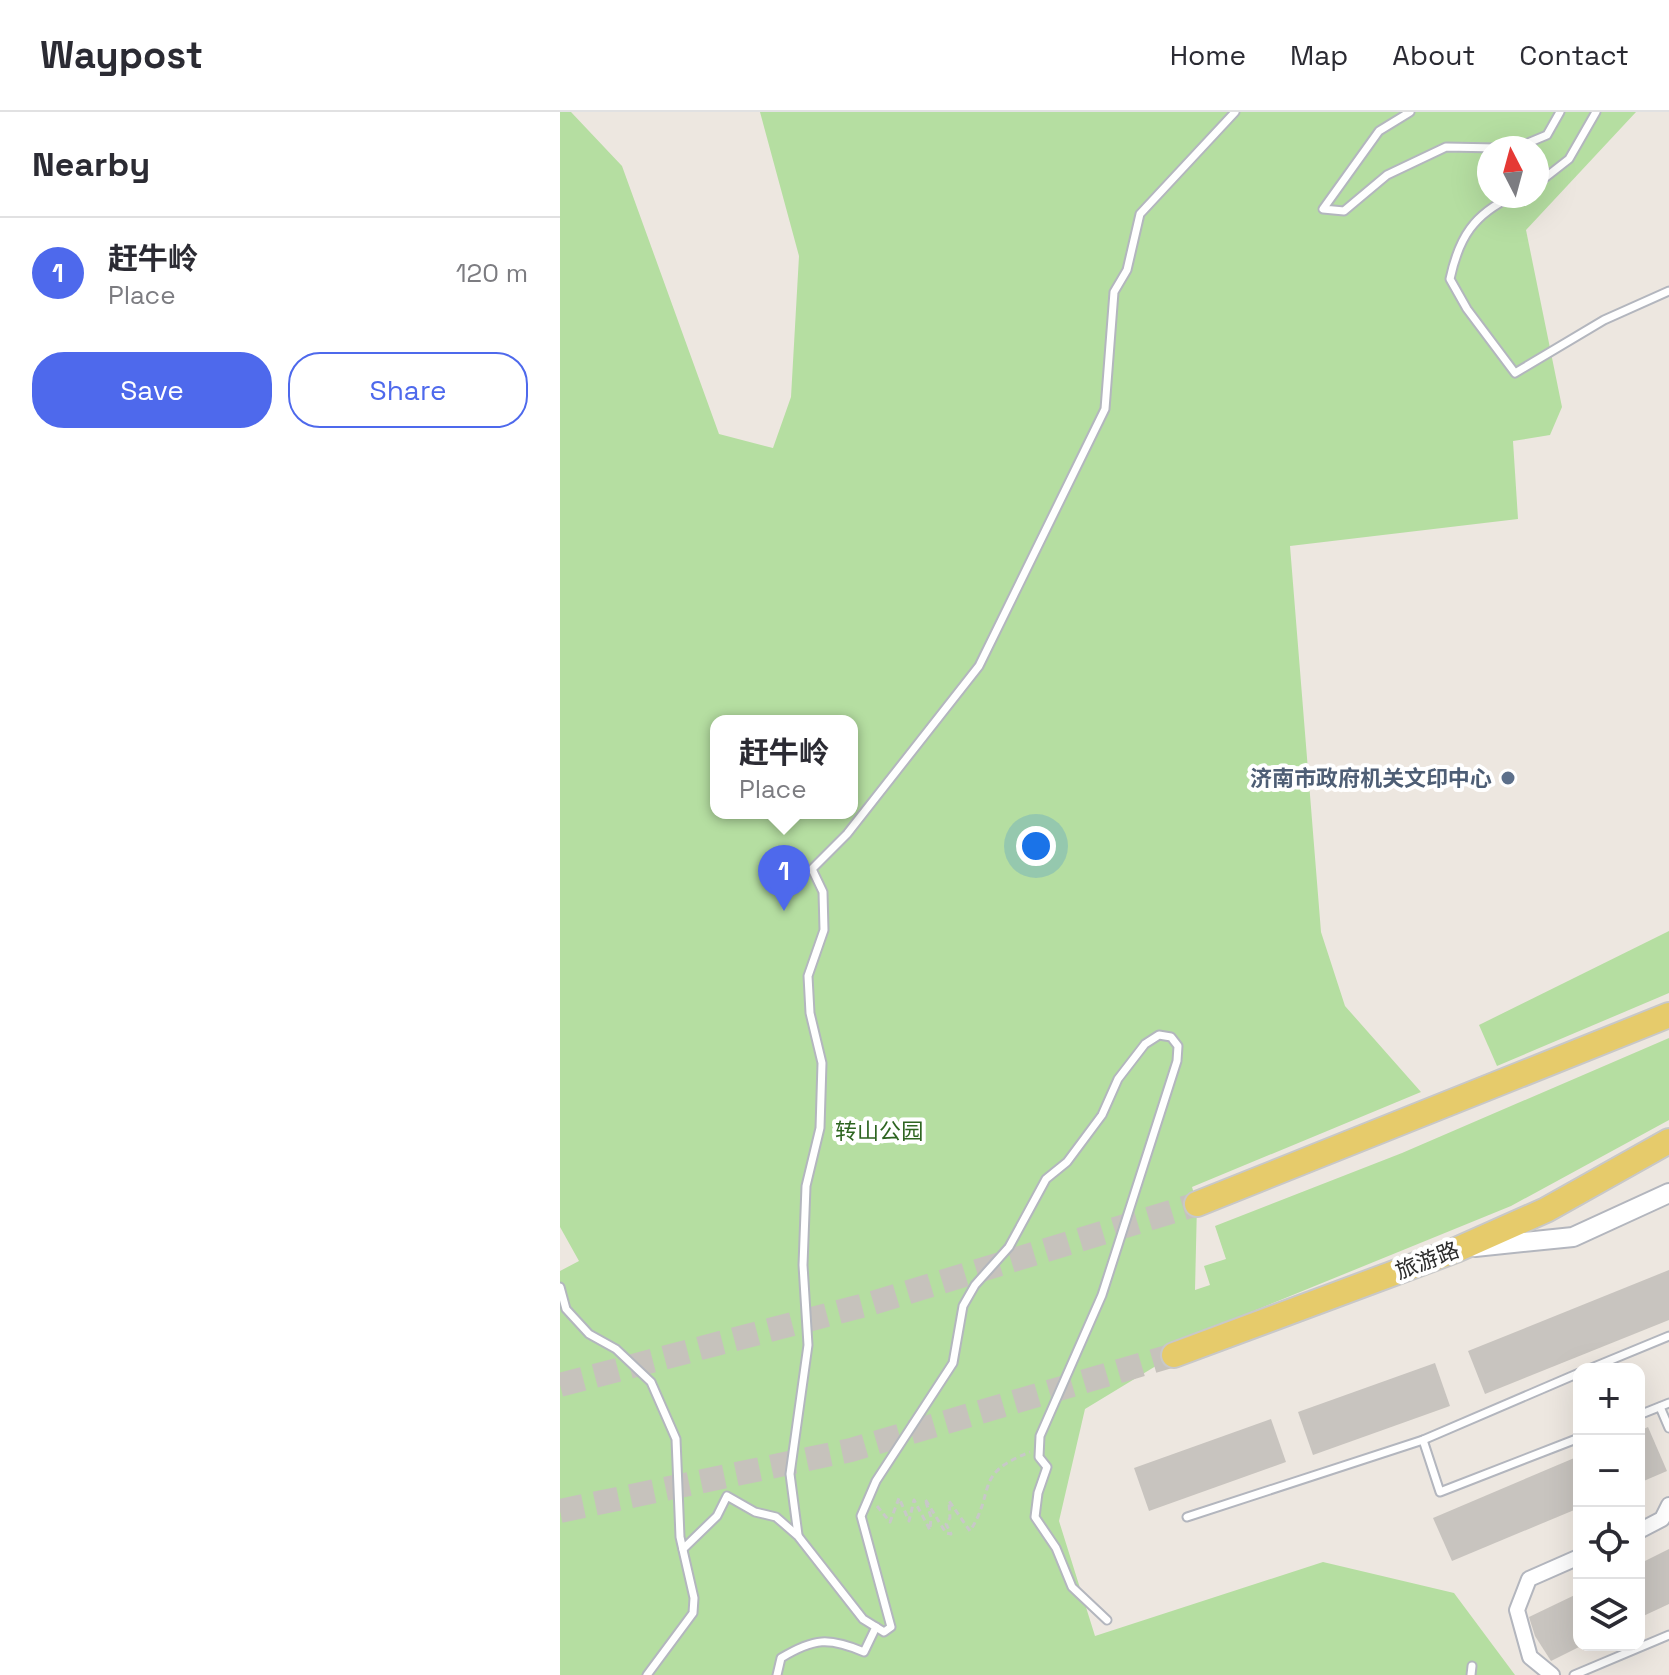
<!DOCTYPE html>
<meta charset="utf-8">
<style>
body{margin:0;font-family:"Space Grotesk","Noto Sans SC",sans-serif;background:#f7f7f7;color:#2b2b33}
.controls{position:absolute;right:24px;bottom:24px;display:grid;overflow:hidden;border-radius:16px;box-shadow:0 8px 32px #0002}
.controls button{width:72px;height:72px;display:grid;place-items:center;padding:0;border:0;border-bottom:2px solid #e1e1e2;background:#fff;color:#2b2b33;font:40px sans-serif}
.compass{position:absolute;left:917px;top:24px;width:72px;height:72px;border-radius:50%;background:#fff;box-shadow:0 8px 32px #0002;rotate:354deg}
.you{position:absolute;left:476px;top:734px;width:28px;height:28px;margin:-20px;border:6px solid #fff;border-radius:50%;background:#1a73e8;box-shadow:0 0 0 12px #1a73e833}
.badge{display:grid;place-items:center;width:52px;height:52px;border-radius:50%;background:#4e69ec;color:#fff;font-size:26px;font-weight:700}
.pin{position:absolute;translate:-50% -66px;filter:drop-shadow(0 2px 4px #0008)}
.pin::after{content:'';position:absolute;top:42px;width:28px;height:24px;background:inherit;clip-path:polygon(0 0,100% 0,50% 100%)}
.popup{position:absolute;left:150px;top:603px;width:148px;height:104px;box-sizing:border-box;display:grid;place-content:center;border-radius:16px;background:#fff;filter:drop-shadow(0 2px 6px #0005);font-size:26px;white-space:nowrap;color:#7c7c81}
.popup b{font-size:30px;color:#2b2b33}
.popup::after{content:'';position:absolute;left:50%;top:100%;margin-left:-16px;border:16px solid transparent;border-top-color:#fff}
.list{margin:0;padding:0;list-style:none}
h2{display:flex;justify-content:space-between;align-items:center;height:104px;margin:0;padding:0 32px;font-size:34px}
h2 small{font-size:26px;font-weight:400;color:#7c7c81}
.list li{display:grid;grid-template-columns:52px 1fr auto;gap:24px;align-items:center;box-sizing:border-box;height:112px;padding:0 32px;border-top:2px solid #e1e1e2}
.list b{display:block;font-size:30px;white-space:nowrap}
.list p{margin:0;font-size:26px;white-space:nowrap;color:#7c7c81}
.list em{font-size:26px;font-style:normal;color:#7c7c81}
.actions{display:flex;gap:16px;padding:24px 32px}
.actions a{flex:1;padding:18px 0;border:2px solid #4e69ec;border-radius:32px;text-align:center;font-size:28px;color:#4e69ec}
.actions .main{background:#4e69ec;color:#fff}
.icon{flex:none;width:44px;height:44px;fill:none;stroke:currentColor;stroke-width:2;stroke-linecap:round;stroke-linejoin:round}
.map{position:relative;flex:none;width:1109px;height:1563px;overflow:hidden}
header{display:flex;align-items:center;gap:48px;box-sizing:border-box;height:112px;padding:0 40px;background:#fff;border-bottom:2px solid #e1e1e2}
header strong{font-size:38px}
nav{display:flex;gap:44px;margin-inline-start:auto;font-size:28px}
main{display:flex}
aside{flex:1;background:#fff}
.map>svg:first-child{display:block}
.green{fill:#b5dea1;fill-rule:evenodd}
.building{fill:#c8c4bf}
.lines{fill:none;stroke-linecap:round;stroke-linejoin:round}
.primary-tunnel{stroke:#c6c2bc;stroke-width:24;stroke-dasharray:24 12;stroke-linecap:butt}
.service-casing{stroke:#b3b6be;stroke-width:11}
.minor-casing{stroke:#b3b6be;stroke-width:18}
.tertiary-casing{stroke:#b3b6be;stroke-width:22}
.primary-casing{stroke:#c8c8c8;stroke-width:28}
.path{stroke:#c8c8c8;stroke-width:3;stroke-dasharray:6 4;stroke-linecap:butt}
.service{stroke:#fff;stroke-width:7}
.minor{stroke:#fff;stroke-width:14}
.tertiary{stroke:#fff;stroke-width:18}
.primary{stroke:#e6cb6b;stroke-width:24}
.service-dot{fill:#5c6f8a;stroke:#fff;stroke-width:3}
.labels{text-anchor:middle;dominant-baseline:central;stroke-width:8;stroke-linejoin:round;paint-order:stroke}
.service-label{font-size:22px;font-weight:bold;fill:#4e5e75;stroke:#fff;text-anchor:end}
.park-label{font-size:22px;fill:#2e6521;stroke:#fff}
.street-label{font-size:22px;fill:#2c2c2c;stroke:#fff}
</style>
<header>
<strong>Waypost</strong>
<nav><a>Home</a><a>Map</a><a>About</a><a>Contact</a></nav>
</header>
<main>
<aside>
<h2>Nearby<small></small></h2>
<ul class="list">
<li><span class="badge">1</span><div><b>赶牛岭</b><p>Place</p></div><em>120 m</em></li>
</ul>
<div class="actions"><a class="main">Save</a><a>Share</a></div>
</aside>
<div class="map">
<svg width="1109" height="1563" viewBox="0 0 1109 1563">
<rect width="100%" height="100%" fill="#ede7e0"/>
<g class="green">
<path d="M 0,0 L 11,0 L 62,54 L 159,322 L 213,336 L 231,285 L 239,144 L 200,0 L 1076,0 L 966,118 L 1002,295 L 990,323 L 953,329 L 958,407 L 730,434 L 761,820 L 785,894 L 861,980 L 632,1075 L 637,1092 L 635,1178 L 650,1173 L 644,1154 L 666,1147 L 655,1114 L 842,1041 L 1109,926 L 1109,1008 L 951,1094 L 620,1229 L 614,1243 L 525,1297 L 499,1409 L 535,1524 L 763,1450 L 894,1481 L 955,1563 L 0,1563 L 0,1159 L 19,1149 L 0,1115 ZM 929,36 L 977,36 L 977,84 L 929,84 ZM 156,609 L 292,609 L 292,701 L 156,701 Z"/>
<path d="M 1109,819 L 1109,881 L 937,954 L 919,913 Z"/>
</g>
<g class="building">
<path d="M 1109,1158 L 1109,1208 L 925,1282 L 908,1239 Z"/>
<path d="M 875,1251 L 890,1294 L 753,1343 L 738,1300 Z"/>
<path d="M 711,1307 L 726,1350 L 589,1399 L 574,1356 Z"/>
<path d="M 1088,1315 L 1107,1359 L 1079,1371 L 1079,1319 Z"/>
<path d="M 1019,1344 L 1019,1396 L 892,1449 L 873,1406 Z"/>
<path d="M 1109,1437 L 1109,1492 L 1079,1506 L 1079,1452 Z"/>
<path d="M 1019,1481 L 1019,1535 L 991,1549 L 975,1524 L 969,1505 Z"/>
</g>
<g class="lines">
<g class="primary-tunnel">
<path d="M 0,1273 L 309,1192 L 637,1092"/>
<path d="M 0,1399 L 291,1338 L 614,1243"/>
</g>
<g class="service-casing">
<g id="service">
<path d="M 850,0 L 819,19 L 763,97 L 784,99 L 827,63 L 886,35 L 938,36"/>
<path d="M 956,36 L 987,23 L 1000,0"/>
<path d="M 977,72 L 1009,47 L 1036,0"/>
<path d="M 953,84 C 914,102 899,125 890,167 L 907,197 L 955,261 L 1044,208 L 1109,179"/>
<path d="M 0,1175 L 6,1197 L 29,1222 L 56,1237 L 91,1270 L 116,1327 L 120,1425 L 134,1486 L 133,1501 L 87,1563"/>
<path d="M 1029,1257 L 1109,1224"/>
<path d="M 1100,1295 L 1109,1316"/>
<path d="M 1079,1303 L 1109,1291"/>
<path d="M 863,1328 L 880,1380 L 1019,1326"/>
<path d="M 627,1405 L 863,1328 L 1019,1261"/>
<path d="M 238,1423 L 230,1362 L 248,1233 L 243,1153 L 246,1074 L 260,1016 L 262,951 L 250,901 L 248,864 L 264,818 L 263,780 L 252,757 L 287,722 L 419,554 L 545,297 L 554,180 L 567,158 L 580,102 L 675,0"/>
<path d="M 123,1437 L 157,1404 L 167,1384 L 195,1400 L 216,1405 L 238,1424 L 303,1507 L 324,1520 L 331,1515 L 301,1404 L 316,1369 L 393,1251 L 403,1194 L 415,1173 L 449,1135 L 486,1067 L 507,1050 L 542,1003 L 558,967 L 585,932 L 599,923 L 611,925 L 618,934 L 617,949 L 542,1183 L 480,1324 L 479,1345 L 487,1355 L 478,1381 L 475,1405 L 496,1436 L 512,1475 L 547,1508"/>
<path d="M 217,1563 L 221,1546 C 254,1526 269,1525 304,1540 L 316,1515"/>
<path d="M 911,1563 L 912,1554"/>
<path d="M 1014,1563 L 1109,1523"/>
</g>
</g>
<g class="minor-casing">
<g id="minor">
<path d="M 1079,1419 L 1102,1407 L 1109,1393"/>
<path d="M 992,1563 L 970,1545 L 957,1498 L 969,1467 L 1019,1445"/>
</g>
</g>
<g class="tertiary-casing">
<path id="tertiary" d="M 915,1135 L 1013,1125 L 1109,1081"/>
</g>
<g class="primary-casing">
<g id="primary">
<path d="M 637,1092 L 1109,903"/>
<path d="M 614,1243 L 896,1138 L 986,1098 L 1109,1029"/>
</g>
</g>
<path class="path" d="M 317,1394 L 330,1410 L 339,1386 L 349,1409 L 354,1388 L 370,1418 L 371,1405 L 365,1387 L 386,1421 L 391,1422 L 386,1412 L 390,1406 L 389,1389 L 410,1419 C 437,1377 412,1363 470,1340"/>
<use href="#service" class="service"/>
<use href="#minor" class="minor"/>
<use href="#tertiary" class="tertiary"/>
<use href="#primary" class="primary"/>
</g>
<circle class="service-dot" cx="948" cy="666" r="8"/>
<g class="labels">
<g class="service-label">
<text x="932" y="666">济南市政府机关文印中心</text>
</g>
<g class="park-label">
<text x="319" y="1019">转山公园</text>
</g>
<g class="street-label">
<text transform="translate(867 1148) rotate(-21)">旅游路</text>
</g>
</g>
</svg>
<div class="controls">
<button>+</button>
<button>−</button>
<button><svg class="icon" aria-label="locate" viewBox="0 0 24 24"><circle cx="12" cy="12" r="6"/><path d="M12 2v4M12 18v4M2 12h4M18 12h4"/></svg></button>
<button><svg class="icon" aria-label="layers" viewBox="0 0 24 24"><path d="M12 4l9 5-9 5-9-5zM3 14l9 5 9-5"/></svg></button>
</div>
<svg class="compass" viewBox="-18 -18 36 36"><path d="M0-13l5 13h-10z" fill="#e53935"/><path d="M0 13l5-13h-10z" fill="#7c7c81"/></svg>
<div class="you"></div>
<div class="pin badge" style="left:224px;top:799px">1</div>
<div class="popup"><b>赶牛岭</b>Place</div>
</div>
</main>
